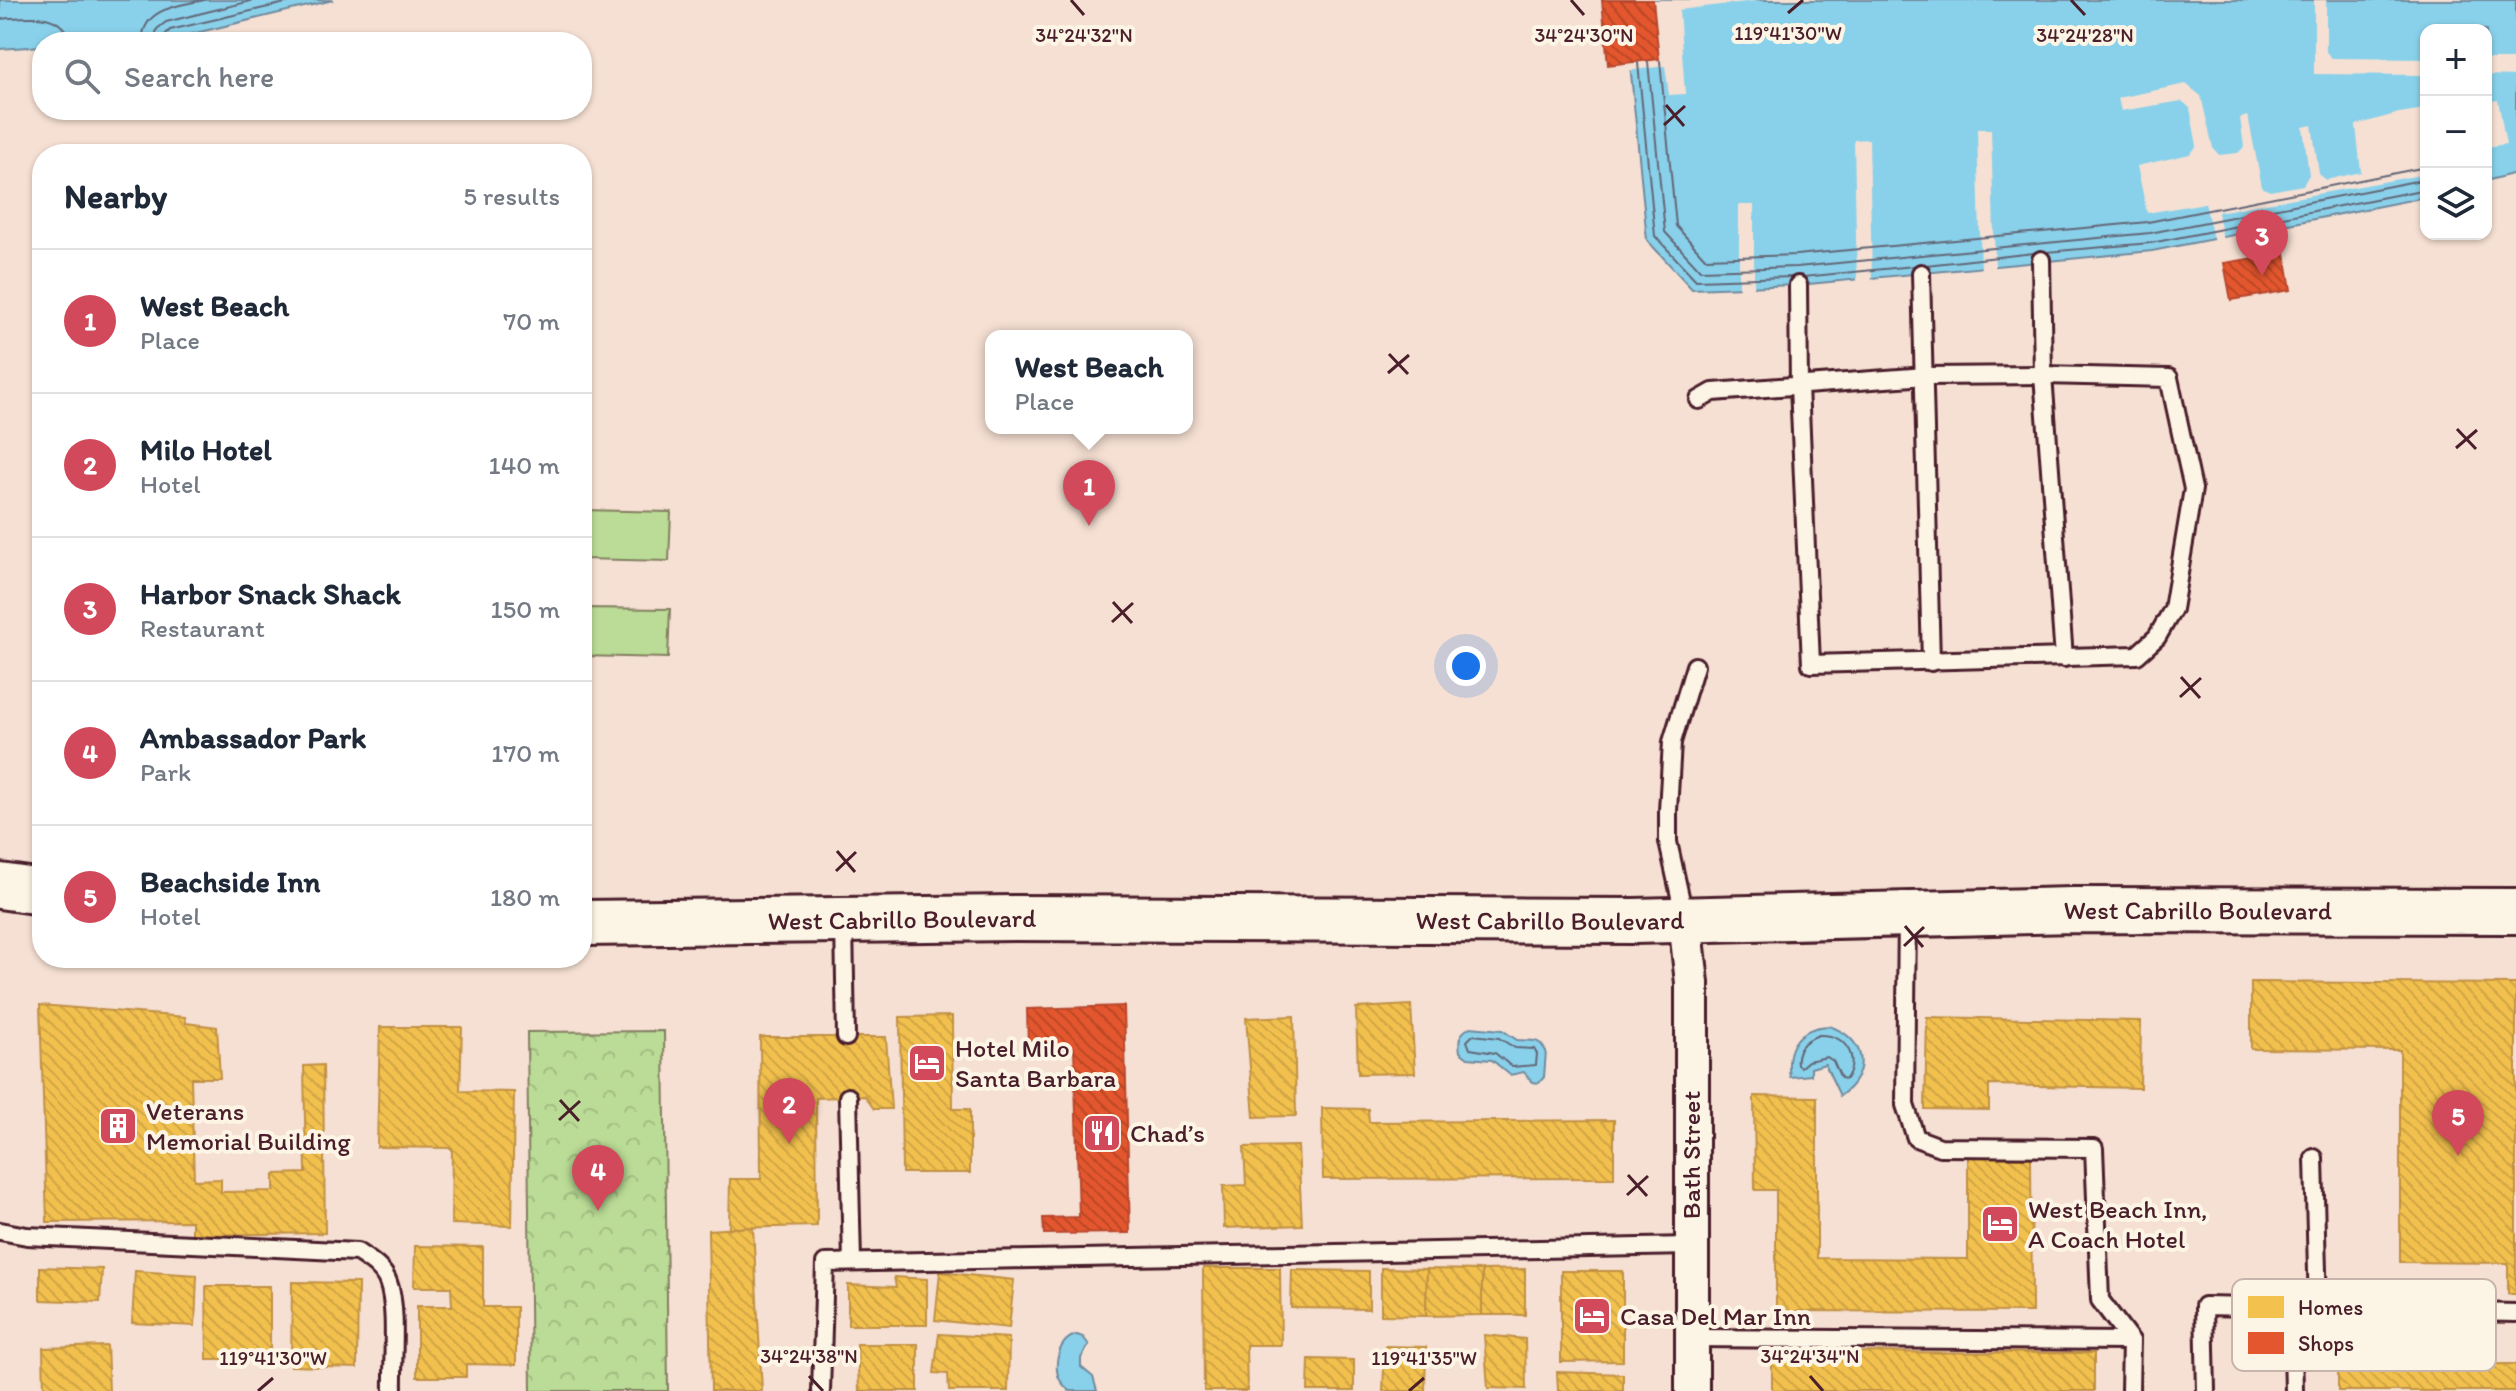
<!DOCTYPE html>
<meta charset="utf-8">
<style>
body{margin:0;font-family:Itim,sans-serif;background:#f2f2f3;color:#1f2937}
.controls{position:absolute;right:24px;top:24px;display:grid;overflow:hidden;border-radius:16px;box-shadow:0 2px 6px #0004}
.controls button{width:72px;height:72px;display:grid;place-items:center;padding:0;border:0;border-bottom:2px solid #e0e1e3;background:#fff;color:#1f2937;font:40px sans-serif}
.you{position:absolute;left:1466px;top:666px;width:28px;height:28px;margin:-20px;border:6px solid #fff;border-radius:50%;background:#1a73e8;box-shadow:0 0 0 12px #1a73e833}
.badge{display:grid;place-items:center;width:52px;height:52px;border-radius:50%;background:#d1495b;color:#fff;font-size:26px;font-weight:700}
.pin{position:absolute;translate:-50% -66px;filter:drop-shadow(0 2px 4px #0008)}
.pin::after{content:'';position:absolute;top:42px;width:28px;height:24px;background:inherit;clip-path:polygon(0 0,100% 0,50% 100%)}
.popup{position:absolute;left:985px;top:330px;width:208px;height:104px;box-sizing:border-box;display:grid;place-content:center;border-radius:16px;background:#fff;filter:drop-shadow(0 2px 6px #0005);font-size:26px;white-space:nowrap;color:#747a83}
.popup b{font-size:30px;color:#1f2937}
.popup::after{content:'';position:absolute;left:50%;top:100%;margin-left:-16px;border:16px solid transparent;border-top-color:#fff}
.list{margin:0;padding:0;list-style:none}
h2{display:flex;justify-content:space-between;align-items:center;height:104px;margin:0;padding:0 32px;font-size:34px}
h2 small{font-size:26px;font-weight:400;color:#747a83}
.list li{display:grid;grid-template-columns:52px 1fr auto;gap:24px;align-items:center;box-sizing:border-box;height:144px;padding:0 32px;border-top:2px solid #e0e1e3}
.list b{display:block;font-size:30px;white-space:nowrap}
.list p{margin:0;font-size:26px;white-space:nowrap;color:#747a83}
.list em{font-size:26px;font-style:normal;color:#747a83}
.icon{flex:none;width:44px;height:44px;fill:none;stroke:currentColor;stroke-width:2;stroke-linecap:round;stroke-linejoin:round}
.map{position:relative;flex:none;width:2516px;height:1391px;overflow:hidden}
.search{position:absolute;background:#fff;box-shadow:0 2px 6px #0004;left:32px;top:32px;width:560px;height:88px;display:flex;align-items:center;gap:20px;box-sizing:border-box;padding:0 28px;border-radius:32px;color:#747a83;font-size:30px}
.panel{position:absolute;background:#fff;box-shadow:0 2px 6px #0004;left:32px;top:144px;width:560px;height:824px;border-radius:32px}
.map>svg:first-child{display:block}
.park{fill:url(#park-crowns);stroke:#827e60;stroke-width:2}
.garden{fill:#badc96;stroke:#827e60;stroke-width:2}
.water{fill:#89d1ea;stroke:#708a9e;stroke-width:2}
.pier{fill:#f6e0d3}
.homes{fill:url(#homes-back-hatch);stroke:#c09044;stroke-width:2}
.shops{fill:url(#shops-back-hatch);stroke:#b6462d;stroke-width:2}
.lines{fill:none;stroke-linecap:round;stroke-linejoin:round}
.shore{stroke:#636677;stroke-width:2}
.service-casing{stroke:#4a1f2b;stroke-width:22}
.minor-casing{stroke:#4a1f2b;stroke-width:38}
.secondary-casing{stroke:#4a1f2b;stroke-width:50}
.service{stroke:#fcf5e5;stroke-width:16}
.minor{stroke:#fcf5e5;stroke-width:32}
.secondary{stroke:#fcf5e5;stroke-width:44}
.ticks{fill:none;stroke:#4a1f2b;stroke-width:3}
.labels{text-anchor:middle;dominant-baseline:central;stroke-width:8;stroke-linejoin:round;paint-order:stroke}
.street-label{font-size:26px;fill:#4a1f2b;stroke:#fcf5e5}
.poi-label{font-size:26px;fill:#4a1f2b;stroke:#fcf5e5;text-anchor:start}
.key{fill:#fcf5e5;stroke:#c7b5ad;stroke-width:2}
.key-label{font-size:22px;fill:#4a1f2b}
.ticks-label{font-size:20px;text-anchor:middle;fill:#4a1f2b;stroke:#fcf5e5;stroke-width:8;stroke-linejoin:round;paint-order:stroke}
</style>
<div class="map">
<svg width="2516" height="1391" viewBox="0 0 2516 1391">
<defs>
<pattern id="park-crowns" width="20" height="18" patternUnits="userSpaceOnUse" patternTransform="scale(2)"><rect width="20" height="18" fill="#badc96"/><path d="M2 6a3 3 0 1 1 6 0M12 15a3 3 0 1 1 6 0" fill="none" stroke="#a1bc81"/></pattern>
<pattern id="homes-back-hatch" width="6" height="6" patternUnits="userSpaceOnUse" patternTransform="scale(2)"><rect width="6" height="6" fill="#f2c14e"/><path d="M-1 5l2 2M0 0l6 6M5-1l2 2" fill="none" stroke="#d1a544"/></pattern>
<pattern id="shops-back-hatch" width="6" height="6" patternUnits="userSpaceOnUse" patternTransform="scale(2)"><rect width="6" height="6" fill="#e4572e"/><path d="M-1 5l2 2M0 0l6 6M5-1l2 2" fill="none" stroke="#bb4727"/></pattern>
</defs>
<rect width="100%" height="100%" fill="#f6e0d3"/>
<filter id="ink" filterUnits="userSpaceOnUse"><feTurbulence type="fractalNoise" baseFrequency=".0125" numOctaves="2"/><feDisplacementMap in="SourceGraphic" scale="16" xChannelSelector="R" yChannelSelector="G"/><feConvolveMatrix kernelMatrix="1 2 1 2 8 2 1 2 1" color-interpolation-filters="sRGB"/></filter>
<g filter="url(#ink)">
<path class="park" d="M 664,1031 L 668,1391 L 531,1391 L 527,1032 Z"/>
<g class="garden">
<path d="M 582,510 L 671,512 L 669,561 L 582,559 Z"/>
<path d="M 582,608 L 670,609 L 668,658 L 582,656 Z"/>
</g>
<g class="water">
<path d="M 0,0 L 333,0 L 175,38 L 108,42 L 42,42 L 42,46 L 0,49 Z"/>
<path d="M 1624,0 L 2516,0 L 2516,173 L 2486,181 L 2486,30 L 2426,30 L 2426,197 L 2152,251 L 1798,285 L 1692,289 L 1647,240 Z"/>
<path d="M 1829,1026 C 1866,1038 1872,1073 1840,1096 L 1825,1064 L 1811,1068 L 1811,1075 L 1790,1077 C 1785,1048 1798,1027 1829,1026 Z"/>
<path d="M 1470,1027 L 1502,1030 L 1517,1040 L 1536,1041 L 1541,1044 L 1546,1051 L 1544,1077 L 1539,1083 L 1533,1082 L 1524,1072 L 1510,1075 L 1492,1060 L 1468,1058 L 1460,1052 C 1458,1039 1459,1034 1470,1027 Z"/>
<path d="M 1077,1335 L 1083,1337 L 1089,1345 L 1081,1358 L 1081,1367 L 1093,1377 L 1097,1391 L 1069,1391 C 1068,1390 1061,1382 1060,1380 C 1052,1366 1059,1338 1077,1335 Z"/>
</g>
<g class="pier">
<path d="M 1620,0 L 1762,0 L 1679,10 L 1685,94 L 1669,95 L 1665,66 L 1627,71 Z"/>
<path d="M 2314,0 L 2326,0 L 2326,52 L 2332,58 L 2426,59 L 2426,75 L 2314,74 Z"/>
<path d="M 2486,59 L 2516,59 L 2516,76 L 2486,75 Z"/>
<path d="M 2186,84 L 2201,96 L 2213,148 L 2219,155 L 2238,153 L 2244,147 L 2240,118 L 2248,116 L 2262,187 L 2270,191 L 2303,185 L 2309,175 L 2303,127 L 2312,125 L 2319,174 L 2326,180 L 2361,172 L 2356,125 L 2399,113 L 2426,109 L 2426,174 L 2218,212 L 2223,241 L 2214,243 L 2205,203 L 2147,213 L 2137,166 L 2190,154 L 2197,146 L 2190,108 L 2182,101 L 2121,111 L 2118,98 Z"/>
<path d="M 2498,100 L 2506,144 L 2486,147 L 2486,102 Z"/>
<path d="M 1977,129 L 1991,129 L 1995,269 L 1981,271 Z"/>
<path d="M 1869,139 L 1872,282 L 1857,283 L 1854,140 Z"/>
<path d="M 1739,205 L 1754,205 L 1754,290 L 1739,291 Z"/>
</g>
<g class="homes">
<path d="M 2251,982 L 2516,984 L 2516,1294 L 2508,1294 L 2508,1263 L 2400,1262 L 2400,1050 L 2251,1049 Z"/>
<path d="M 40,1005 L 185,1017 L 186,1023 L 217,1027 L 220,1078 L 191,1078 L 194,1180 L 221,1179 L 221,1192 L 274,1191 L 274,1174 L 306,1173 L 304,1066 L 323,1065 L 325,1233 L 192,1235 L 192,1221 L 47,1222 Z"/>
<path d="M 1411,1005 L 1415,1073 L 1358,1074 L 1356,1008 Z"/>
<path d="M 952,1016 L 953,1109 L 970,1109 L 970,1173 L 902,1173 L 900,1017 Z"/>
<path d="M 1294,1016 L 1296,1116 L 1254,1117 L 1246,1018 Z"/>
<path d="M 1927,1017 L 2141,1021 L 2140,1088 L 1989,1085 L 1989,1110 L 1925,1109 Z"/>
<path d="M 380,1027 L 462,1027 L 460,1091 L 514,1092 L 512,1226 L 451,1224 L 452,1148 L 377,1147 Z"/>
<path d="M 760,1037 L 886,1037 L 891,1109 L 874,1109 L 865,1096 L 816,1098 L 817,1226 L 729,1228 L 730,1179 L 761,1179 Z"/>
<path d="M 1754,1096 L 1817,1097 L 1817,1258 L 1968,1259 L 1968,1155 L 2031,1155 L 2032,1312 L 1776,1311 L 1776,1190 L 1755,1190 Z"/>
<path d="M 1322,1108 L 1368,1109 L 1369,1122 L 1614,1120 L 1614,1178 L 1323,1179 Z"/>
<path d="M 1298,1146 L 1302,1225 L 1224,1228 L 1223,1186 L 1246,1185 L 1244,1147 Z"/>
<path d="M 753,1227 L 762,1391 L 711,1391 L 708,1230 Z"/>
<path d="M 415,1246 L 483,1247 L 483,1307 L 516,1307 L 516,1365 L 466,1364 L 466,1377 L 417,1377 L 417,1306 L 452,1306 L 451,1287 L 414,1287 Z"/>
<path d="M 40,1267 L 102,1269 L 100,1302 L 40,1300 Z"/>
<path d="M 1203,1268 L 1280,1268 L 1281,1345 L 1246,1345 L 1247,1391 L 1204,1391 Z"/>
<path d="M 1381,1268 L 1427,1269 L 1426,1316 L 1381,1315 Z"/>
<path d="M 1427,1269 L 1482,1270 L 1482,1315 L 1426,1316 Z"/>
<path d="M 1525,1269 L 1525,1315 L 1482,1315 L 1482,1270 Z"/>
<path d="M 1292,1270 L 1369,1271 L 1369,1309 L 1291,1308 Z"/>
<path d="M 135,1271 L 197,1275 L 195,1326 L 132,1323 Z"/>
<path d="M 1561,1271 L 1623,1271 L 1623,1361 L 1561,1362 Z"/>
<path d="M 940,1272 L 1014,1280 L 1009,1328 L 935,1320 Z"/>
<path d="M 894,1277 L 927,1279 L 927,1325 L 848,1325 L 848,1285 L 896,1287 Z"/>
<path d="M 292,1282 L 358,1283 L 357,1368 L 291,1366 Z"/>
<path d="M 206,1286 L 270,1286 L 270,1359 L 207,1359 Z"/>
<path d="M 939,1334 L 1009,1338 L 1008,1391 L 949,1391 L 948,1374 L 934,1373 Z"/>
<path d="M 1484,1335 L 1525,1339 L 1526,1389 L 1488,1388 Z"/>
<path d="M 857,1344 L 918,1344 L 918,1391 L 859,1391 Z"/>
<path d="M 107,1346 L 109,1391 L 44,1391 L 43,1348 Z"/>
<path d="M 1385,1346 L 1426,1347 L 1425,1391 L 1383,1391 Z"/>
<path d="M 1772,1352 L 2094,1353 L 2094,1391 L 1772,1391 Z"/>
<path d="M 1309,1359 L 1354,1360 L 1354,1391 L 1308,1391 Z"/>
<path d="M 2516,1364 L 2516,1391 L 2338,1391 L 2338,1365 Z"/>
<path d="M 1557,1372 L 1623,1374 L 1623,1391 L 1558,1391 Z"/>
</g>
<g class="shops">
<path d="M 1602,0 L 1653,0 L 1659,59 L 1608,65 Z"/>
<path d="M 2285,253 L 2291,290 L 2231,300 L 2224,263 Z"/>
<path d="M 1124,1006 L 1130,1233 L 1044,1234 L 1043,1218 L 1079,1217 L 1074,1047 L 1028,1049 L 1027,1009 Z"/>
</g>
<g class="lines">
<g class="shore">
<path d="M 0,19 C 27,17 61,9 71,42"/>
<path d="M 142,42 C 143,8 177,6 204,0"/>
<path d="M 154,42 L 157,29 L 166,22 L 255,0"/>
<path d="M 164,42 L 165,35 L 170,30 L 298,0"/>
<path d="M 1660,61 L 1676,226 L 1705,258 L 1796,255 L 2148,222 L 2426,167"/>
<path d="M 1648,62 L 1665,232 L 1700,270 L 1797,267 L 2150,233 L 2426,179"/>
<path d="M 1638,63 L 1655,236 L 1696,280 L 1792,277"/>
<path d="M 2046,252 L 2151,243 L 2426,189"/>
<path d="M 1926,265 L 2034,253"/>
<path d="M 1803,277 L 1914,266"/>
<path d="M 1473,1035 L 1499,1038 L 1515,1048 L 1534,1049 L 1537,1054 L 1536,1065 L 1512,1067 L 1495,1053 L 1470,1049 L 1467,1041 Z"/>
<path d="M 1819,1035 C 1844,1033 1861,1057 1846,1079 L 1841,1078 L 1833,1061 L 1827,1057 L 1808,1061 L 1801,1067 L 1797,1065 C 1795,1049 1804,1040 1819,1035 Z"/>
</g>
<g class="service-casing">
<g id="service">
<path d="M 2041,260 L 2043,375 L 2064,658"/>
<path d="M 1921,273 L 1931,662"/>
<path d="M 1699,400 L 1713,392 L 1926,376 L 2043,375 L 2169,378 L 2193,489 L 2173,609 L 2157,637 L 2137,655 L 1811,664 L 1799,386 L 1798,285"/>
<path d="M 1907,915 L 1905,1105 L 1916,1138 L 1940,1147 L 2094,1148 L 2100,1300 L 2131,1341 L 2130,1391"/>
<path d="M 1685,919 L 1668,842 L 1668,811 L 1672,742 L 1695,666"/>
<path d="M 844,923 L 846,1037"/>
<path d="M 848,1097 L 852,1262"/>
<path d="M 2314,1158 L 2318,1309"/>
<path d="M 0,1231 L 27,1236 L 357,1252 C 369,1260 383,1268 388,1282 C 398,1308 392,1362 393,1391"/>
<path d="M 2292,1308 L 2294,1391"/>
<path d="M 1692,1338 L 2131,1341"/>
<path d="M 821,1391 L 825,1263 L 1690,1246"/>
<path d="M 2206,1391 L 2204,1306 L 2516,1313"/>
</g>
</g>
<g class="minor-casing">
<path id="minor" d="M 1685,920 L 1692,983 L 1692,1391"/>
</g>
<g class="secondary-casing">
<g id="secondary">
<path d="M 0,886 L 42,892"/>
<path id="s1" d="M 582,923 L 1015,918 L 1634,921 L 2073,910 L 2516,911"/>
</g>
</g>
<use href="#service" class="service"/>
<use href="#minor" class="minor"/>
<use href="#secondary" class="secondary"/>
</g>
</g>
<path class="ticks" d="M 1071,0 L 1084,15M 1571,0 L 1584,15M 2071,0 L 2085,15M 1788,13 L 1803,0M 1666,105 L 1684,126M 1664,125 L 1685,106M 1389,354 L 1408,374M 1388,373 L 1409,355M 2457,429 L 2476,449M 2456,448 L 2477,430M 1113,602 L 1132,623M 1112,622 L 1133,603M 2181,677 L 2200,698M 2180,697 L 2201,678M 837,851 L 855,872M 836,871 L 856,852M 1905,926 L 1923,947M 1904,946 L 1924,927M 560,1100 L 579,1121M 559,1120 L 580,1101M 1628,1175 L 1647,1196M 1627,1195 L 1648,1176M 809,1376 L 823,1391M 1810,1376 L 1823,1391M 258,1391 L 273,1378M 1409,1391 L 1424,1378"/>
<defs>
<g id="hotel-square" transform="scale(2)"><rect x="-9" y="-9" width="18" height="18" rx="4" fill="#d1495b" stroke="#fcf5e5"/><path d="M-6-4.5h1.5V1H6V5H4.5V3h-9V5H-6ZM-4 0a1.8 1.8 0 1 1 3.6 0ZM.5 0V-2.5h3Q6-2.5 6 0Z" fill="#fff"/></g>
<g id="building-square" transform="scale(2)"><rect x="-9" y="-9" width="18" height="18" rx="4" fill="#d1495b" stroke="#fcf5e5"/><path d="M-4-6H4V6H1V3H-1V6H-4ZM-2.5-4.3h1.7v1.8h-1.7ZM.8-4.3h1.7v1.8H.8ZM-2.5-1h1.7V.8h-1.7ZM.8-1h1.7V.8H.8Z" fill="#fff"/></g>
<g id="restaurant-square" transform="scale(2)"><rect x="-9" y="-9" width="18" height="18" rx="4" fill="#d1495b" stroke="#fcf5e5"/><path d="M-5-6h1v4h1v-4h1v4h1v-4h1v5L-1.5 .5V6h-2V.5L-5-1ZM5-6V6H3V1.5H1.5Q1.5-4 5-6Z" fill="#fff"/></g>
</defs>
<g fill-rule="evenodd">
<use href="#hotel-square" x="927" y="1063"/>
<use href="#building-square" x="118" y="1126"/>
<use href="#restaurant-square" x="1102" y="1133"/>
<use href="#hotel-square" x="2000" y="1224"/>
<use href="#hotel-square" x="1592" y="1316"/>
</g>
<g class="labels">
<g class="street-label">
<text stroke="none"><textPath href="#s1" startOffset="1616">West Cabrillo Boulevard</textPath></text>
<text stroke="none"><textPath href="#s1" startOffset="320">West Cabrillo Boulevard</textPath></text>
<text stroke="none"><textPath href="#s1" startOffset="968">West Cabrillo Boulevard</textPath></text>
<text transform="translate(1691 1155) rotate(-90)">Bath Street</text>
</g>
<g class="poi-label">
<text x="955" y="1048">Hotel Milo<tspan x="955" dy="30">Santa Barbara</tspan></text>
<text x="146" y="1111">Veterans<tspan x="146" dy="30">Memorial Building</tspan></text>
<text x="1130" y="1133">Chad’s</text>
<text x="2028" y="1209">West Beach Inn,<tspan x="2028" dy="30">A Coach Hotel</tspan></text>
<text x="1620" y="1316">Casa Del Mar Inn</text>
</g>
</g>
<rect x="2232" y="1279" width="264" height="92" rx="12" class="key"/>
<rect x="2248" y="1296" width="36" height="22" fill="#f2c14e"/>
<rect x="2248" y="1332" width="36" height="22" fill="#e4572e"/>
<g class="key-label">
<text x="2298" y="1315">Homes</text>
<text x="2298" y="1351">Shops</text>
</g>
<g class="ticks-label">
<text x="1788" y="40">119°41'30"W</text>
<text x="1084" y="42">34°24'32"N</text>
<text x="1584" y="42">34°24'30"N</text>
<text x="2085" y="42">34°24'28"N</text>
<text x="809" y="1363">34°24'38"N</text>
<text x="1810" y="1363">34°24'34"N</text>
<text x="273" y="1365">119°41'30"W</text>
<text x="1424" y="1365">119°41'35"W</text>
</g>
</svg>
<div class="controls">
<button>+</button>
<button>−</button>
<button><svg class="icon" aria-label="layers" viewBox="0 0 24 24"><path d="M12 4l9 5-9 5-9-5zM3 14l9 5 9-5"/></svg></button>
</div>
<div class="you"></div>
<div class="pin badge" style="left:1089px;top:526px">1</div>
<div class="popup"><b>West Beach</b>Place</div>
<div class="pin badge" style="left:789px;top:1144px">2</div>
<div class="pin badge" style="left:2262px;top:276px">3</div>
<div class="pin badge" style="left:598px;top:1211px">4</div>
<div class="pin badge" style="left:2458px;top:1156px">5</div>
<div class="search"><svg class="icon" aria-label="search" viewBox="0 0 24 24"><circle cx="10" cy="10" r="6"/><path d="M15 15l6 6"/></svg>Search here</div>
<section class="panel">
<h2>Nearby<small>5 results</small></h2>
<ul class="list">
<li><span class="badge">1</span><div><b>West Beach</b><p>Place</p></div><em>70 m</em></li>
<li><span class="badge">2</span><div><b>Milo Hotel</b><p>Hotel</p></div><em>140 m</em></li>
<li><span class="badge">3</span><div><b>Harbor Snack Shack</b><p>Restaurant</p></div><em>150 m</em></li>
<li><span class="badge">4</span><div><b>Ambassador Park</b><p>Park</p></div><em>170 m</em></li>
<li><span class="badge">5</span><div><b>Beachside Inn</b><p>Hotel</p></div><em>180 m</em></li>
</ul>
</section>
</div>
